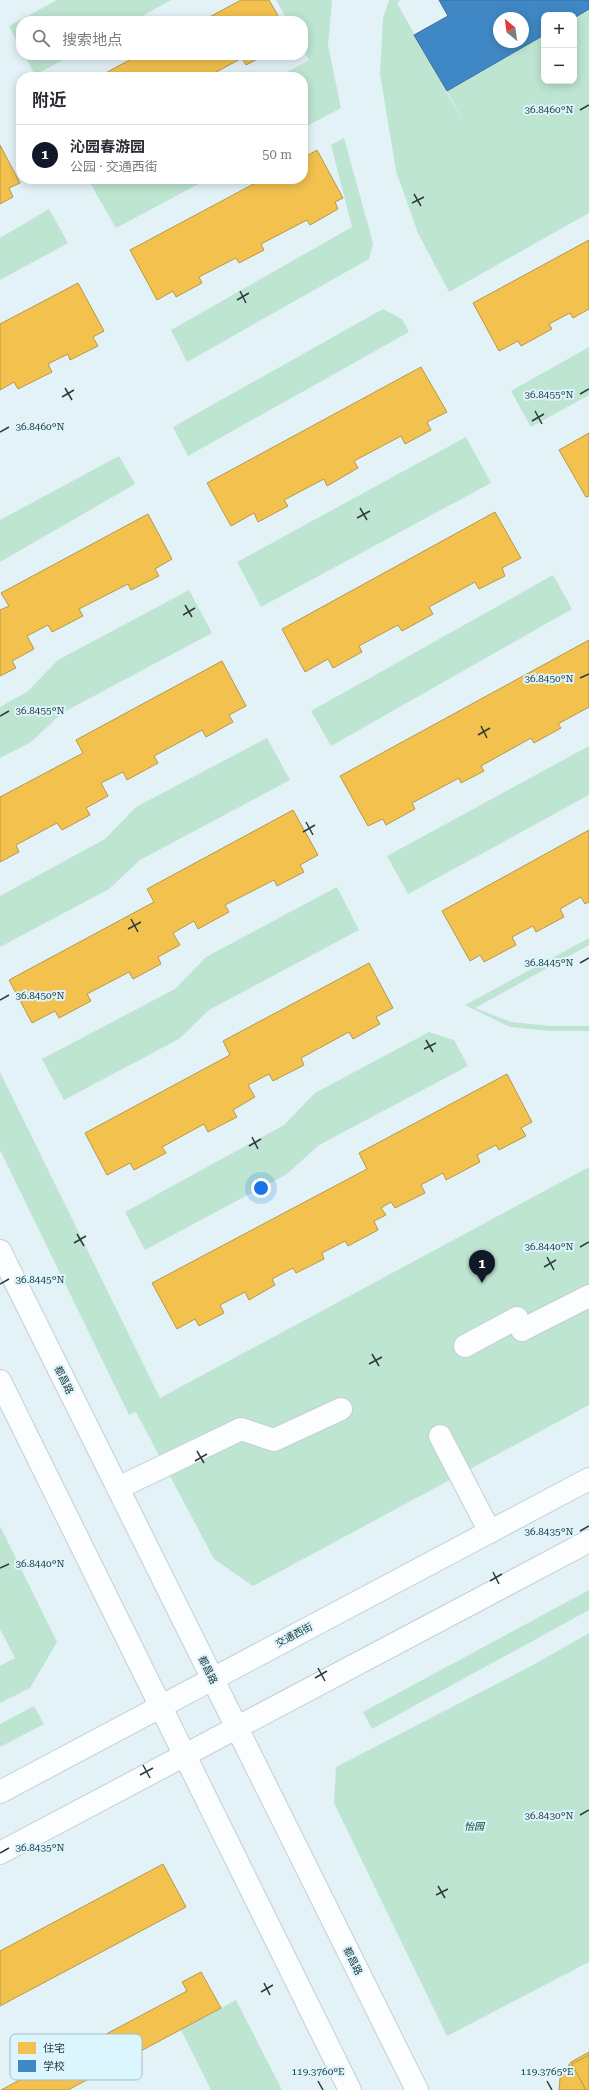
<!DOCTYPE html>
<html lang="zh">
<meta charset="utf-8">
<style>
body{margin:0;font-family:"Roboto Serif","Noto Sans SC",serif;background:#f2f2f3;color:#2b2b33}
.controls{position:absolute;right:12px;top:12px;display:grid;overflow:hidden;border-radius:8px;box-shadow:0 2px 10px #0003}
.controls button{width:36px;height:36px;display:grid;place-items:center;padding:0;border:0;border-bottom:1px solid #e1e1e2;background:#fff;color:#2b2b33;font:20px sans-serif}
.compass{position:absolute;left:493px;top:12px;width:36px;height:36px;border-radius:50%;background:#fff;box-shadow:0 2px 10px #0003;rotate:331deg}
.you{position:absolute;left:261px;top:1188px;width:14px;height:14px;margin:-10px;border:3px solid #fff;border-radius:50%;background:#1a73e8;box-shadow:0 0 0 6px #1a73e833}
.badge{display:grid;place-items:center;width:26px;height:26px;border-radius:50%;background:#111827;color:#fff;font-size:13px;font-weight:700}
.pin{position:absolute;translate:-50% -33px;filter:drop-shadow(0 1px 2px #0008)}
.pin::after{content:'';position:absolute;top:21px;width:14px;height:12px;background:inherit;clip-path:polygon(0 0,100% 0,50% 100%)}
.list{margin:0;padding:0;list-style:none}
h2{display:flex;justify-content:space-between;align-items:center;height:52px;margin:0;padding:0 16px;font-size:17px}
h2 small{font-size:13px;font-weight:400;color:#7c7c81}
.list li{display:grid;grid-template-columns:26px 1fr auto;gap:12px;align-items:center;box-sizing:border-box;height:60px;padding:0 16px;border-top:1px solid #e1e1e2}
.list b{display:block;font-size:15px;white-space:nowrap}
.list p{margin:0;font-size:13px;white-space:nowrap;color:#7c7c81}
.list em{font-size:13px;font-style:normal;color:#7c7c81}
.icon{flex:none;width:22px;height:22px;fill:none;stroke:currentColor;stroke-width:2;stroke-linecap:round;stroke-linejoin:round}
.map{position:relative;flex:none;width:589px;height:2090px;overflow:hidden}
.search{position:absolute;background:#fff;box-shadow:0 2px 10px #0003;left:16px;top:16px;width:292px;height:44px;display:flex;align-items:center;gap:10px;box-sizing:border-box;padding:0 14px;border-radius:16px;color:#7c7c81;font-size:15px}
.panel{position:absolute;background:#fff;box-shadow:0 2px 10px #0003;left:16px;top:72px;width:292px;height:112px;border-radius:16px}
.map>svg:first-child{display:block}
.green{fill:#bee5d1}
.homes{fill:#f2c14e;stroke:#b79849}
.schools{fill:#3f88c5;stroke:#39719c;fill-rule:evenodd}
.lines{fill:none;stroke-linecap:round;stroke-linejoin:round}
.street-casing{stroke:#c2cfd2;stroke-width:24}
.secondary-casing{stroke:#c2cfd2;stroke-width:24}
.primary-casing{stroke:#c2cfd2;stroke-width:24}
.street{stroke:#fbfdfe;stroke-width:22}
.secondary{stroke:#fbfdfe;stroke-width:22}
.primary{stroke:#fbfdfe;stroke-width:22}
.ticks{fill:none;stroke:#2c3a3d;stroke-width:1.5}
.labels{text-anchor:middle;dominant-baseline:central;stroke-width:4;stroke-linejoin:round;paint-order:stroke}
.street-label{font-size:10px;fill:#2c3a3d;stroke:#dbf6fe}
.park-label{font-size:10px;font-style:italic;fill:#003b1d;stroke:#dbf6fe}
.key{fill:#dbf6fe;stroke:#a6bec4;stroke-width:1}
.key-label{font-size:11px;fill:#2c3a3d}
.ticks-label{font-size:10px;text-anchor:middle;fill:#2c3a3d;stroke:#dbf6fe;stroke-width:4;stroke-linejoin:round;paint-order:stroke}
</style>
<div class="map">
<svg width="589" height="2090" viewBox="0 0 589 2090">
<rect width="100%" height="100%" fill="#e3f2f6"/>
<g class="green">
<path d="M 57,0 L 171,0 L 133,21 L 21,21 L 21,49 L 9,26 Z"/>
<path d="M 276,0 L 332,0 L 328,45 L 341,108 L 303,128 L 303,77 L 278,77 L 309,60 L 303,50 L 303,21 L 288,21 Z"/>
<path d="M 389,0 L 401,0 L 397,3 L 466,127 L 447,91 L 544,35 L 544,81 L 574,81 L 574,18 L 589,9 L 589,213 L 449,292 L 418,233 L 396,171 L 380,74 L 383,18 Z"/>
<path d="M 24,55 L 72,55 L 35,75 Z"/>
<path d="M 344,138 L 373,243 L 369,259 L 187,362 L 171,330 L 352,227 L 331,145 Z"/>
<path d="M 93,179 L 208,179 L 116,228 L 89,181 Z"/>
<path d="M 49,209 L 68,243 L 0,280 L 0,238 Z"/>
<path d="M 383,309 L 402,319 L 409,332 L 188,456 L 173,427 Z"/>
<path d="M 589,347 L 589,395 L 531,427 L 511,391 Z"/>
<path d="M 466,437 L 491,483 L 261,607 L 237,562 Z"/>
<path d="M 119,456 L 135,484 L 0,562 L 0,520 Z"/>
<path d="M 553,575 L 572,609 L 331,746 L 311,711 Z"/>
<path d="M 189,590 L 212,633 L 62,713 L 31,742 L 0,758 L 0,707 L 27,692 L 58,660 Z"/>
<path d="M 267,738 L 290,780 L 140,860 L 109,889 L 0,947 L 0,896 L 105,839 L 136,807 Z"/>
<path d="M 589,746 L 589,795 L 408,894 L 387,856 Z"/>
<path d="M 337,887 L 359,930 L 209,1010 L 179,1039 L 64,1100 L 42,1059 L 175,989 L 206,957 Z"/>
<path d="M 589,938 L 589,945 L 475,1008 L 511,1022 L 551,1026 L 589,1026 L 589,1031 L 550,1031 L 510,1027 L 465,1005 Z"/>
<path d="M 429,1032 L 454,1040 L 468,1066 L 319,1145 L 287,1174 L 145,1250 L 125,1212 L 284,1125 L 315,1093 Z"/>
<path d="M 0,1072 L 160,1398 L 589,1167 L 589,1405 L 253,1586 L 214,1559 L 136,1412 L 129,1415 L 0,1150 Z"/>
<path d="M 0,1526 L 57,1642 L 30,1688 L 0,1703 L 0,1666 L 15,1658 L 0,1629 Z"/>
<path d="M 589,1590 L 589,1610 L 372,1729 L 363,1712 Z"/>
<path d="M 589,1633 L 589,1962 L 447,2036 L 334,1803 L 336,1767 L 533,1665 Z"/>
<path d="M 34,1706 L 44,1724 L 0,1747 L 0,1724 Z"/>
<path d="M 236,2000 L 282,2090 L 211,2090 L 181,2030 Z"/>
</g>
<g class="homes">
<path d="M 241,0 L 269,0 L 281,21 L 202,21 Z"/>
<path d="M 139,55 L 265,55 L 246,65 L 242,58 L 207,77 L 98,77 Z"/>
<path d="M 0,145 L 20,183 L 9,188 L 13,197 L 0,204 Z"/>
<path d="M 317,150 L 343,198 L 335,202 L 338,209 L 310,225 L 307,220 L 261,244 L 264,250 L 239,263 L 236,258 L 199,277 L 202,283 L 176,297 L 173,291 L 157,300 L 130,250 L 263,179 L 303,179 L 303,158 Z"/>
<path d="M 589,240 L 589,309 L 573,318 L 570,313 L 549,324 L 552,329 L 521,346 L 518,341 L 499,351 L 473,303 Z"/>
<path d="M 78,283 L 104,331 L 93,337 L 98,346 L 70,360 L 68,354 L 48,364 L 52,372 L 18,389 L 14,382 L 0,390 L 0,324 Z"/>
<path d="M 421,367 L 447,412 L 427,422 L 431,430 L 405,444 L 401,436 L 354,461 L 358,468 L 327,486 L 324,479 L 284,500 L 288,506 L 258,522 L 254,513 L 231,526 L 207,483 Z"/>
<path d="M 589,433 L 589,496 L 586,497 L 559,450 Z"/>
<path d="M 495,512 L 521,558 L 502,568 L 505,576 L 479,589 L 475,582 L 429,607 L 433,614 L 402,631 L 398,625 L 359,646 L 362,652 L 333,668 L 328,659 L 305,672 L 282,629 Z"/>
<path d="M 148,514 L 172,559 L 155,569 L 159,576 L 131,590 L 128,584 L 79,609 L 83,616 L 52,632 L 48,625 L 27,636 L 34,649 L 12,661 L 16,668 L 0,676 L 0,610 L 9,606 L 1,593 Z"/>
<path d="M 589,640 L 589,707 L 558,724 L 561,728 L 534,743 L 531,738 L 481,766 L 484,771 L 461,783 L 459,778 L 412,803 L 415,809 L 386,825 L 383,819 L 368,826 L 340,776 Z"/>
<path d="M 222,661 L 246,706 L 229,715 L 233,722 L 206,737 L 202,730 L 154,756 L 158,763 L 127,780 L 123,772 L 101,783 L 108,796 L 86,808 L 90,815 L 62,830 L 57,823 L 16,845 L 19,852 L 0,862 L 0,797 L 83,753 L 76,740 Z"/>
<path d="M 293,810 L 318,855 L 300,865 L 304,872 L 277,886 L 274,880 L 225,905 L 229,912 L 198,929 L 194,921 L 173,933 L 180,945 L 158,957 L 161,964 L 133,979 L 129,972 L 87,994 L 91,1001 L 59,1018 L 55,1011 L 32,1023 L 9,980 L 154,902 L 147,889 Z"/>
<path d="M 589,830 L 589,902 L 585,904 L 581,897 L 560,909 L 564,917 L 536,932 L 533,926 L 512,937 L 516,945 L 484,962 L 480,955 L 470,961 L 442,911 Z"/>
<path d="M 369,963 L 393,1008 L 376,1017 L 380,1024 L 353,1039 L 349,1032 L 301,1058 L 304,1065 L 273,1081 L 269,1074 L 248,1085 L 255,1097 L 233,1110 L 237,1117 L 208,1132 L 204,1124 L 162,1147 L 166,1153 L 134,1170 L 130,1163 L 107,1175 L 85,1133 L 230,1055 L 223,1041 Z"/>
<path d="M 507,1074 L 532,1122 L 521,1128 L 526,1136 L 499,1150 L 496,1145 L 477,1155 L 480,1162 L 446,1180 L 443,1173 L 421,1185 L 425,1193 L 395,1208 L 391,1202 L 381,1208 L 386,1215 L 374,1221 L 378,1230 L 348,1246 L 345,1241 L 322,1253 L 324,1259 L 296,1273 L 293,1268 L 272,1279 L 275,1285 L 249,1300 L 245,1292 L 220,1305 L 224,1313 L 199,1326 L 195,1319 L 177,1329 L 152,1283 L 367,1169 L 359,1153 Z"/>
<path d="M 163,1864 L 186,1907 L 0,2006 L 0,1951 Z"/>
<path d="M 201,1972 L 221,2008 L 68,2090 L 1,2090 L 187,1991 L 182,1982 Z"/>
<path d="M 589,2052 L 589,2090 L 559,2090 L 560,2078 L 571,2062 Z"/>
<path d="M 589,2055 L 589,2090 L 586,2090 L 572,2064 Z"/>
</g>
<path class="schools" d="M 439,0 L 589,0 L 589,9 L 574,18 L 574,15 L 544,15 L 544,35 L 447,91 L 414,35 L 448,16 ZM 499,18 L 523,18 L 523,42 L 499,42 Z"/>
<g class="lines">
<g class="street-casing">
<g id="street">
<path d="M 465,1346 L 517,1318 L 522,1330 L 589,1296"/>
<path d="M 440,1436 L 490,1532"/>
<path d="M 118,1488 L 241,1429 L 274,1440 L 341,1409"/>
</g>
</g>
<g class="secondary-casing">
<g id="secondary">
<path d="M 0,1251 L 417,2090"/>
<path d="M 0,1381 L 350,2090"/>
</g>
</g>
<g class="primary-casing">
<g id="primary">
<path d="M 0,1792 L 589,1479"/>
<path d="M 0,1853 L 589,1541"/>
</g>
</g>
<use href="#street" class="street"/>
<use href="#secondary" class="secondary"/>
<use href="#primary" class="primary"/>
</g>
<path class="ticks" d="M 580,110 L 589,105M 414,194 L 421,206M 412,203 L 424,197M 240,291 L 246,303M 237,300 L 249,293M 65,388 L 72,400M 580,394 L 589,389M 62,397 L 74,390M 535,411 L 542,424M 532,421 L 544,414M 0,432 L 9,427M 360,508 L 367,520M 357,518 L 370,511M 185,605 L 192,617M 183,615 L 195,608M 580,678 L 589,674M 0,716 L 9,711M 481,726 L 487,738M 478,735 L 490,728M 306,822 L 313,835M 303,832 L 315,825M 131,919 L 138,932M 128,929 L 141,922M 580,963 L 589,958M 0,1000 L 9,995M 426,1040 L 433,1052M 424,1049 L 436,1043M 252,1137 L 258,1149M 249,1146 L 261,1139M 77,1234 L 84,1246M 74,1243 L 86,1236M 580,1247 L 589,1242M 547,1257 L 554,1270M 544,1267 L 556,1260M 0,1284 L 9,1279M 372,1354 L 379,1366M 369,1364 L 382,1357M 197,1451 L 204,1463M 195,1461 L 207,1454M 580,1531 L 589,1526M 0,1568 L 9,1564M 493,1572 L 499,1584M 490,1581 L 502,1574M 318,1668 L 325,1681M 315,1678 L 327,1671M 143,1765 L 150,1778M 140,1775 L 153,1768M 580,1815 L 589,1810M 0,1853 L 9,1848M 438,1886 L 445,1898M 436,1895 L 448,1889M 264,1983 L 270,1995M 261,1992 L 273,1985M 318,2081 L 323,2090M 547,2081 L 552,2090"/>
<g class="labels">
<g class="street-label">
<text transform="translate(64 1380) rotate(64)">都昌路</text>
<text transform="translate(294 1635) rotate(-28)">交通西街</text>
<text transform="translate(208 1670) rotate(64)">都昌路</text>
<text transform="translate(353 1961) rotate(64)">都昌路</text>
</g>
<g class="park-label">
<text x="474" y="1826">怡园</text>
</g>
</g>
<rect x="10" y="2034" width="132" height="46" rx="6" class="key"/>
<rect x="18" y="2042" width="18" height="12" fill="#f2c14e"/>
<rect x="18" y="2060" width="18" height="12" fill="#3f88c5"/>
<g class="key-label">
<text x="43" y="2052">住宅</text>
<text x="43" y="2070">学校</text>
</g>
<g class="ticks-label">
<text x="549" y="113">36.8460°N</text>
<text x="549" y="398">36.8455°N</text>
<text x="40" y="430">36.8460°N</text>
<text x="549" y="682">36.8450°N</text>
<text x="40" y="714">36.8455°N</text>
<text x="549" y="966">36.8445°N</text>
<text x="40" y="999">36.8450°N</text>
<text x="549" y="1250">36.8440°N</text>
<text x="40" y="1283">36.8445°N</text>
<text x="549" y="1535">36.8435°N</text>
<text x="40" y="1567">36.8440°N</text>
<text x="549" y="1819">36.8430°N</text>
<text x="40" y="1851">36.8435°N</text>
<text x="318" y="2075">119.3760°E</text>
<text x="547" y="2075">119.3765°E</text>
</g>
</svg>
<div class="controls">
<button>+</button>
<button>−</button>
</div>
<svg class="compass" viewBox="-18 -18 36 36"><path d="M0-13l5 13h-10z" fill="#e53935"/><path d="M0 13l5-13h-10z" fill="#7c7c81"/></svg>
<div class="you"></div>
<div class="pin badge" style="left:482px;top:1283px">1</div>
<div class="search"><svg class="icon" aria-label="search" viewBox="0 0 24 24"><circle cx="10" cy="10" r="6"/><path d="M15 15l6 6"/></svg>搜索地点</div>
<section class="panel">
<h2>附近<small></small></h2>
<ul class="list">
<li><span class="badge">1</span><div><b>沁园春游园</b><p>公园 · 交通西街</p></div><em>50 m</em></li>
</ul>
</section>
</div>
